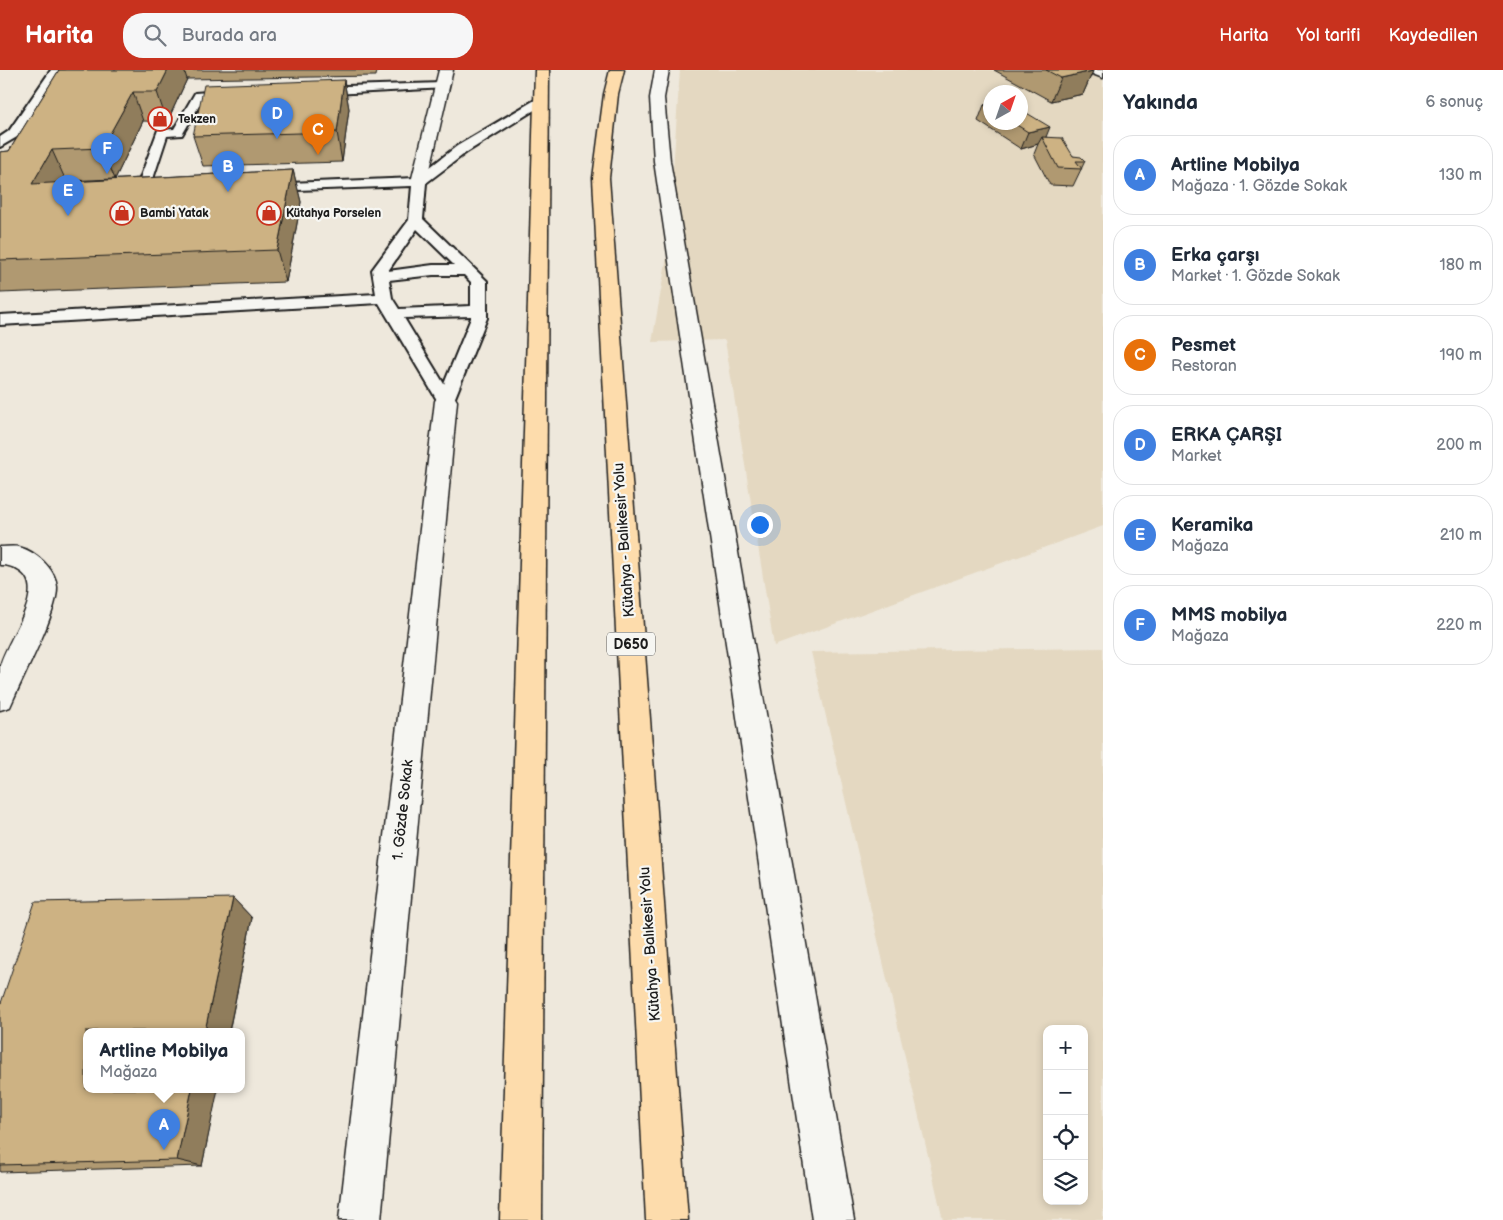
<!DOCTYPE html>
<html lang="tr">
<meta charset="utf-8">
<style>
body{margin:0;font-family:"Balsamiq Sans",sans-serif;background:#f6f6f7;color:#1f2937}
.controls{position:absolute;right:15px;bottom:15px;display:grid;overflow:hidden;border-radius:10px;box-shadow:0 2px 8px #0003}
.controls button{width:45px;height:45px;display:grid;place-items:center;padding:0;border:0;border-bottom:1px solid #e0e1e3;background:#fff;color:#1f2937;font:25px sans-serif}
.compass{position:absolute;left:983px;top:15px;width:45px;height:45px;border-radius:50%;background:#fff;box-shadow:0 2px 8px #0003;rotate:40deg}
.you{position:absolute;left:759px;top:454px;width:18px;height:18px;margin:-12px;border:4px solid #fff;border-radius:50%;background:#1a73e8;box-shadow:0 0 0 8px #1a73e833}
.badge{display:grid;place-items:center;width:32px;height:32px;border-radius:50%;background:#c8321e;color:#fff;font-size:16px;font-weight:700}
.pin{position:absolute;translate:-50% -41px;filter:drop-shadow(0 1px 2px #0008)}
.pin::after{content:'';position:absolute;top:26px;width:18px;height:15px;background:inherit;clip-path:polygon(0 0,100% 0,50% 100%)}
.popup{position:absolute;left:83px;top:958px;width:162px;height:65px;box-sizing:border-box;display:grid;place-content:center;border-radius:10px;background:#fff;filter:drop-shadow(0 1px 4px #0005);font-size:16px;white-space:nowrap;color:#747a83}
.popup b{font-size:19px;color:#1f2937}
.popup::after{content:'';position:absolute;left:50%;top:100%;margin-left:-10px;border:10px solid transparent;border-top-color:#fff}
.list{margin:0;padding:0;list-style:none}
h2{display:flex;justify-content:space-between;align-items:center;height:65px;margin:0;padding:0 20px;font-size:21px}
h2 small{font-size:16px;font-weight:400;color:#747a83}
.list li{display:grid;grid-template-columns:32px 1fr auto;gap:15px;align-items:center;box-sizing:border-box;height:80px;margin:0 10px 10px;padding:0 10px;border:1px solid #e0e1e3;border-radius:20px}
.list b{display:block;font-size:19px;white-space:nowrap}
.list p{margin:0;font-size:16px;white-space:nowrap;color:#747a83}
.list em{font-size:16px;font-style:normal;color:#747a83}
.icon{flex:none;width:28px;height:28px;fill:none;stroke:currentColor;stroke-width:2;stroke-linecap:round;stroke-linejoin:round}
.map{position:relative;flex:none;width:1103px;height:1150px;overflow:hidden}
header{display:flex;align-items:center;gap:30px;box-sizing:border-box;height:70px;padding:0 25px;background:#c8321e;color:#fff}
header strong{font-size:24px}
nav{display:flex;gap:28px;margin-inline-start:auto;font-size:18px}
.search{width:350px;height:45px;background:#f6f6f7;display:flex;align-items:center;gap:12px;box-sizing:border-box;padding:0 18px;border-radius:20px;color:#747a83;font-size:19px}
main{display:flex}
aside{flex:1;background:#fff}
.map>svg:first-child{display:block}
.built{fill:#e4d8c1;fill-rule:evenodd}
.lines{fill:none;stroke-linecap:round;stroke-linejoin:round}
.lane-casing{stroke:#1c1c1c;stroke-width:4}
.street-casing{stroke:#1c1c1c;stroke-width:3}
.highway-casing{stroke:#1c1c1c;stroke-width:3}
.lane{fill:#f6f6f2;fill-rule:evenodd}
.street{fill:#f6f6f2;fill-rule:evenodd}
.highway{fill:#fddcac;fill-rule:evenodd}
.wall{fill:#b09971;stroke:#1c1c1c}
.shaded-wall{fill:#907d5c;stroke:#1c1c1c}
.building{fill:#cdb283;stroke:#1c1c1c}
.labels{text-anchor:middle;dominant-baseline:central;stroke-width:4.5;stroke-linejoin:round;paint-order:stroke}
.far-poi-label{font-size:12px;font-weight:bold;fill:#1c1c1c;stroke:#f6f6f2;text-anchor:start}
.shield{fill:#f6f6f2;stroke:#5d5d5c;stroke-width:1}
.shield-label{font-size:14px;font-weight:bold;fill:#1c1c1c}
.street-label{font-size:15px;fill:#1c1c1c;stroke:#f6f6f2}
</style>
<header>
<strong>Harita</strong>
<div class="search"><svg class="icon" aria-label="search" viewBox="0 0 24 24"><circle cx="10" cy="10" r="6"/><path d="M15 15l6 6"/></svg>Burada ara</div>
<nav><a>Harita</a><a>Yol tarifi</a><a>Kaydedilen</a></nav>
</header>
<main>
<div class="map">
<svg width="1103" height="1150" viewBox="0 0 1103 1150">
<rect width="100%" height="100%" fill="#eee8dc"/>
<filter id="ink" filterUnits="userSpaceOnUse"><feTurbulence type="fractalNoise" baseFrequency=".02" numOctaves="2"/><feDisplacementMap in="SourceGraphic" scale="10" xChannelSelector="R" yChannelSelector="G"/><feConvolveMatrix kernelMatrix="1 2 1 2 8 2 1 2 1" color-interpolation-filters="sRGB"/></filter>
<g filter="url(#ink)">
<g class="built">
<path d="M 680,0 L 1103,0 L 1103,456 L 774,576 L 725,270 L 652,272 L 667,186 ZM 991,22 L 1021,22 L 1021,52 L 991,52 Z"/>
<path d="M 1103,578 L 1103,1150 L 943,1150 L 811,582 ZM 1047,959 L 1084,959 L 1084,1131 L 1047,1131 Z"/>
</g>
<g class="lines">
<g class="lane-casing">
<g id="lane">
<path d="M 51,0 L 63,0 L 17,67 L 0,77 L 0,67 L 9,61 Z"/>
<path d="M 442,13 L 448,16 L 446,18 L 315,25 L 309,21 L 315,17 Z"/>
<path d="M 233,20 L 237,22 L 239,24 L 237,26 L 203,29 L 182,65 L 167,66 L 150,118 L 163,119 L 165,122 L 163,125 L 137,125 L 135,122 L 158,60 L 174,59 L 195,23 Z"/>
<path d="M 540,27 L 546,31 L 544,34 L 467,82 L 426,113 L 423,149 L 487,211 L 487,248 L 452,335 L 446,337 L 440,335 L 379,233 L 0,255 L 0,245 L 376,224 L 372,200 L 409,150 L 412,116 L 268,121 L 261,117 L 263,114 L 416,108 L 457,76 ZM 417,159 L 454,195 L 433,195 L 388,201 ZM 433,205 L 464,205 L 471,212 L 471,236 L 399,239 L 392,228 L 389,210 ZM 471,246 L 471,248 L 444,314 L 404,248 Z"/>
</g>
</g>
<g class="street-casing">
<g id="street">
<path d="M 439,0 L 453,0 L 427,112 L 425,115 L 413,115 L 411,112 Z"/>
<path d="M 655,0 L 669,0 L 664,28 L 670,91 L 854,1150 L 812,1150 L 654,91 L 650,28 Z"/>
<path d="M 1088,0 L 1103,0 L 1103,8 L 1090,3 Z"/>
<path d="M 446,324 L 454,326 L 457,331 L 381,1150 L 339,1150 L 435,331 L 438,326 Z"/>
<path d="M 0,477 C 6,477 13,476 19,477 C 35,481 56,499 57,517 C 58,541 25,603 14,628 L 10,637 L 0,640 C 0,627 0,611 0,597 C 4,573 48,522 21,502 C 13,497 10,495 0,495 Z"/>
</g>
</g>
<g class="highway-casing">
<g id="highway">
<path d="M 535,0 L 549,0 L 542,1150 L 500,1150 Z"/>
<path d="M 610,0 L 624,0 L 618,24 L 609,108 L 688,1150 L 646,1150 L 593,108 L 604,24 Z"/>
</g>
</g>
<use href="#lane" class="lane"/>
<use href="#street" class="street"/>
<use href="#highway" class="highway"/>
</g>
<g class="wall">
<path d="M 59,0 L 377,0 L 376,6 L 187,9 L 167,52 L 143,51 L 115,109 L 66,111 L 65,112 L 293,100 L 301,132 L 286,212 L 0,223 L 0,82 L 9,81 Z"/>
<path d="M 994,0 L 1091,0 L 1093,1 L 1083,24 L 1051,31 Z"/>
<path d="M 344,10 L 349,39 L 342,92 L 203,96 L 193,66 Z"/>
<path d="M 990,34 L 990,52 L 1020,52 L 1046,67 L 1073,86 L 1085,91 L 1073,116 L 1050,115 L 1034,84 L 1038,74 L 1021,79 L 978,51 L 984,35 Z"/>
<path d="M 233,828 L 252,848 L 202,1096 L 0,1102 L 0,936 Z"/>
</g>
<g class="shaded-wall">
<path d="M 168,0 L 184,0 L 187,9 L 167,52 L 157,22 Z"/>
<path d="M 1093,1 L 1083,24 L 1051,31 L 1061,8 Z"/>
<path d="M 344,10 L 349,39 L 342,92 L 337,62 Z"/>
<path d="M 133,22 L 143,51 L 115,109 L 102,78 Z"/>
<path d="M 1050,57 L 1044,72 L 1042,67 L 1038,74 L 1021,79 L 1028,62 Z"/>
<path d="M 52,80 L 66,111 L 48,145 L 32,114 Z"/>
<path d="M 293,100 L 301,132 L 286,212 L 277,180 Z"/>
<path d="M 233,828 L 252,848 L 229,961 L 205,961 Z"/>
<path d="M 192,1019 L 218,1019 L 202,1096 L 177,1090 Z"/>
</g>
<g class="building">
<path d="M 59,0 L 168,0 L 157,22 L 133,22 L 102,78 L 52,80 L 32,114 L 293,100 L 277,180 L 0,190 L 0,82 L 9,81 Z"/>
<path d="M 1046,0 L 1091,0 L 1093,1 L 1061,8 Z"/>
<path d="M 344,10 L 337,62 L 193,66 L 204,15 Z"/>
<path d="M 990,34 L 990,39 L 984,35 Z"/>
<path d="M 1020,39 L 1050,57 L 1028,62 L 1012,52 L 1020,52 Z"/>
<path d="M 1042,67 L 1062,68 L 1073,86 L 1081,87 L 1085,91 L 1076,91 L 1082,99 L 1058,98 Z"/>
<path d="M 233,828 L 205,961 L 86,961 L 86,1019 L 192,1019 L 177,1090 L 0,1095 L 0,936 L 35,832 Z"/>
</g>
</g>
<defs>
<g id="shop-ring" transform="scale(1.25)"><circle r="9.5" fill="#f6f6f2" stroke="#c8321e" stroke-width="1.5"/><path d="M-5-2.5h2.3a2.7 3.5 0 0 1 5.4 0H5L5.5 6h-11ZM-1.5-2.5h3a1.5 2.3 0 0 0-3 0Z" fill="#c8321e"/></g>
</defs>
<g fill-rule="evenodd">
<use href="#shop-ring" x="160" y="49"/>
<use href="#shop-ring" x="122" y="143"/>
<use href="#shop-ring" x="269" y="143"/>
</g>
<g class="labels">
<g class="far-poi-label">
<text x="178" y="49">Tekzen</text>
<text x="140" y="143">Bambi Yatak</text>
<text x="286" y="143">Kütahya Porselen</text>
</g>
<rect class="shield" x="607" y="562.5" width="48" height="23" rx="4"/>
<g class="shield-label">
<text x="631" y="574">D650</text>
</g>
<g class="street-label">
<text transform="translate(624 470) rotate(-94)">Kütahya - Balıkesir Yolu</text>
<text transform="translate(403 740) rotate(-84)">1. Gözde Sokak</text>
<text transform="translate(650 874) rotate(-94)">Kütahya - Balıkesir Yolu</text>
</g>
</g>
</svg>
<div class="controls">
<button>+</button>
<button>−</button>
<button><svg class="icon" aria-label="locate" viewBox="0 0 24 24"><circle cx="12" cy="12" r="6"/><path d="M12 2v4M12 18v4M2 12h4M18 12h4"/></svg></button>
<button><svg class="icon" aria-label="layers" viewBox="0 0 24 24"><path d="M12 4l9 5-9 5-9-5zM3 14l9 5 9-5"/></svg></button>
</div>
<svg class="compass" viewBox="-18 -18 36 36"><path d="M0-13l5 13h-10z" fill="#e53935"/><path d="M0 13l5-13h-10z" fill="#747a83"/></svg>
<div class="you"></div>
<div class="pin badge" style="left:164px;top:1080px;background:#3f7fe0">A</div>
<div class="popup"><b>Artline Mobilya</b>Mağaza</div>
<div class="pin badge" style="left:228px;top:122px;background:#3f7fe0">B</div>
<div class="pin badge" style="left:318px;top:85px;background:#e8710a">C</div>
<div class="pin badge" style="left:277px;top:69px;background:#3f7fe0">D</div>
<div class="pin badge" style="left:68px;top:146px;background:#3f7fe0">E</div>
<div class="pin badge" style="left:107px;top:104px;background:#3f7fe0">F</div>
</div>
<aside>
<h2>Yakında<small>6 sonuç</small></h2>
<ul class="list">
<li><span class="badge" style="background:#3f7fe0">A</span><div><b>Artline Mobilya</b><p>Mağaza · 1. Gözde Sokak</p></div><em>130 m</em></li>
<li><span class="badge" style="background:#3f7fe0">B</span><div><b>Erka çarşı</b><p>Market · 1. Gözde Sokak</p></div><em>180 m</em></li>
<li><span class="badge" style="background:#e8710a">C</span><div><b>Pesmet</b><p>Restoran</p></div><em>190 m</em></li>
<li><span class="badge" style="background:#3f7fe0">D</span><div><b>ERKA ÇARŞI</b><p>Market</p></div><em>200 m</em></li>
<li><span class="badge" style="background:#3f7fe0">E</span><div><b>Keramika</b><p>Mağaza</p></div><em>210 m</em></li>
<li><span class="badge" style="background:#3f7fe0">F</span><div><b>MMS mobilya</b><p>Mağaza</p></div><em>220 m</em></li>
</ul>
</aside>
</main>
